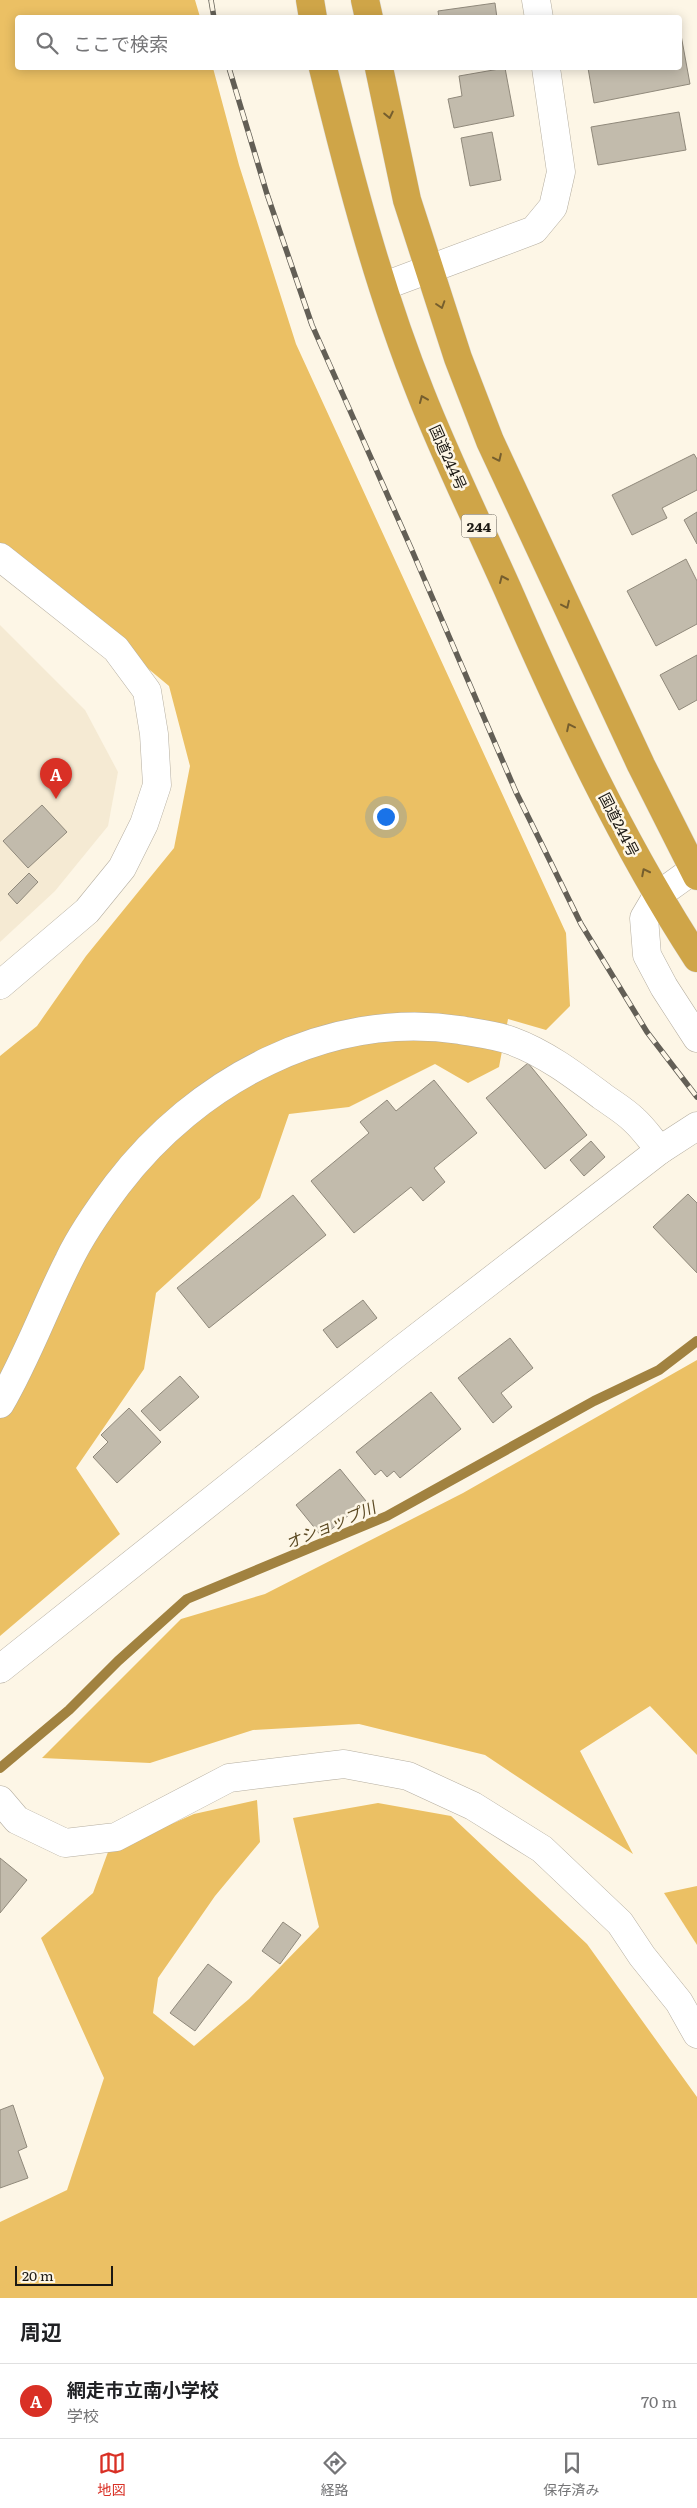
<!DOCTYPE html>
<html lang="ja">
<meta charset="utf-8">
<style>
body{margin:0;font-family:Literata,"Noto Sans JP",serif;background:#f6f6f6;color:#202124}
.scale{position:absolute;left:15px;bottom:12px;width:98px;box-sizing:border-box;padding-left:5px;border:2px solid #1b1813;border-top:0;font-size:14px;line-height:18px;white-space:nowrap;color:#1b1813;-webkit-text-stroke:4px #fdf6e6;paint-order:stroke}
.you{position:absolute;left:385px;top:816px;width:18px;height:18px;margin:-12px;border:4px solid #fff;border-radius:50%;background:#1a73e8;box-shadow:0 0 0 8px #1a73e833}
.badge{display:grid;place-items:center;width:32px;height:32px;border-radius:50%;background:#d93025;color:#fff;font-size:16px;font-weight:700}
.pin{position:absolute;translate:-50% -41px;filter:drop-shadow(0 1px 2px #0008)}
.pin::after{content:'';position:absolute;top:26px;width:18px;height:15px;background:inherit;clip-path:polygon(0 0,100% 0,50% 100%)}
.list{margin:0;padding:0;list-style:none}
h2{display:flex;justify-content:space-between;align-items:center;height:65px;margin:0;padding:0 20px;font-size:21px}
h2 small{font-size:16px;font-weight:400;color:#757577}
.list li{display:grid;grid-template-columns:32px 1fr auto;gap:15px;align-items:center;box-sizing:border-box;height:75px;padding:0 20px;border-top:1px solid #e0e0e0}
.list b{display:block;font-size:19px;white-space:nowrap}
.list p{margin:0;font-size:16px;white-space:nowrap;color:#757577}
.list em{font-size:16px;font-style:normal;color:#757577}
.icon{flex:none;width:28px;height:28px;fill:none;stroke:currentColor;stroke-width:2;stroke-linecap:round;stroke-linejoin:round}
.map{position:relative;flex:none;width:697px;height:2298px;overflow:hidden}
.search{position:absolute;background:#fff;box-shadow:0 2px 12px #0003;left:15px;right:15px;top:15px;height:55px;display:flex;align-items:center;gap:12px;box-sizing:border-box;padding:0 18px;border-radius:5px;color:#757577;font-size:19px}
.sheet{height:140px;background:#fff}
nav{display:flex;justify-content:space-around;align-items:center;box-sizing:border-box;height:70px;border-top:1px solid #e0e0e0;background:#fff;font-size:14px;color:#757577}
nav a{display:grid;justify-items:center;gap:2px}
nav .on{color:#d93025}
.map>svg:first-child{display:block}
.built{fill:#f5ead3}
.forest{fill:#ebc064}
.lines{fill:none;stroke-linecap:round;stroke-linejoin:round}
.stream{stroke:#a18240;stroke-width:10}
.building{fill:#c2bbac;stroke:#90897b}
.street-casing{stroke:#b5aea0;stroke-width:29}
.secondary-casing{stroke:#b5aea0;stroke-width:29}
.highway-casing{stroke:#dbdad9;stroke-width:29}
.street{stroke:#fff;stroke-width:28}
.secondary{stroke:#fff;stroke-width:28}
.highway{stroke:#cfa548;stroke-width:28}
.rail-casing{stroke:#635f56;stroke-width:5.5}
.rail{stroke:#fdf6e6;stroke-width:4;stroke-dasharray:11;stroke-linecap:butt}
.oneway{stroke:#755e2e}
.labels{text-anchor:middle;dominant-baseline:central;stroke-width:5;stroke-linejoin:round;paint-order:stroke}
.shield{fill:#fdf6e6;stroke:#5f5b52;stroke-width:1}
.shield-label{font-size:14px;font-weight:bold;fill:#1b1813}
.street-label{font-size:15px;fill:#1b1813;stroke:#fdf6e6}
.water-label{font-size:16px;font-style:italic;fill:#5b4922;stroke:#fdf6e6}
</style>
<div class="map">
<svg width="697" height="2298" viewBox="0 0 697 2298">
<rect width="100%" height="100%" fill="#fdf6e6"/>
<path class="built" d="M 0,625 L 85,710 L 118,772 L 108,826 L 55,891 L 0,942 Z"/>
<g class="forest">
<path d="M 0,0 L 195,0 L 200,17 L 18,18 L 18,68 L 213,68 L 239,165 L 296,344 L 566,933 L 570,1006 L 546,1030 L 508,1019 L 499,1067 L 468,1083 L 435,1064 L 349,1107 L 289,1114 L 260,1198 L 156,1293 L 144,1369 L 76,1468 L 120,1534 L 0,1636 L 0,1056 L 37,1026 L 86,956 L 174,848 L 190,766 L 169,686 L 0,545 Z"/>
<path d="M 697,1360 L 697,1755 L 650,1706 L 580,1751 L 633,1854 L 485,1755 L 359,1724 L 253,1730 L 150,1763 L 42,1758 L 181,1619 L 265,1594 L 463,1493 Z"/>
<path d="M 257,1800 L 260,1842 L 215,1896 L 158,1978 L 153,2013 L 194,2046 L 249,1999 L 319,1927 L 293,1818 L 378,1803 L 451,1816 L 587,1944 L 697,2097 L 697,2298 L 0,2298 L 0,2222 L 67,2190 L 104,2078 L 41,1938 L 93,1893 L 108,1852 L 194,1814 Z"/>
<path d="M 697,1886 L 697,1945 L 664,1893 Z"/>
</g>
<g class="lines">
<path class="stream" d="M 0,1768 L 69,1710 L 118,1661 L 187,1599 L 387,1516 L 594,1401 L 659,1370 L 697,1341"/>
</g>
<g class="building">
<path d="M 495,3 L 497,18 L 439,18 L 438,11 Z"/>
<path d="M 681,35 L 690,84 L 594,103 L 588,68 L 680,68 Z"/>
<path d="M 505,68 L 514,116 L 454,128 L 448,99 L 462,96 L 459,76 Z"/>
<path d="M 679,112 L 686,150 L 598,165 L 591,127 Z"/>
<path d="M 492,132 L 501,180 L 470,186 L 461,138 Z"/>
<path d="M 694,454 L 697,459 L 697,490 L 662,508 L 667,518 L 632,535 L 612,495 Z"/>
<path d="M 697,512 L 697,544 L 684,520 Z"/>
<path d="M 686,559 L 697,581 L 697,624 L 656,646 L 627,591 Z"/>
<path d="M 697,655 L 697,700 L 679,710 L 660,675 Z"/>
<path d="M 42,805 L 67,832 L 28,868 L 3,841 Z"/>
<path d="M 29,873 L 38,882 L 17,904 L 8,894 Z"/>
<path d="M 528,1063 L 587,1135 L 545,1169 L 486,1098 Z"/>
<path d="M 434,1080 L 477,1133 L 434,1168 L 445,1182 L 423,1201 L 411,1187 L 354,1233 L 311,1181 L 369,1133 L 360,1122 L 387,1100 L 396,1111 Z"/>
<path d="M 591,1141 L 605,1157 L 584,1176 L 570,1160 Z"/>
<path d="M 688,1194 L 697,1203 L 697,1273 L 653,1227 Z"/>
<path d="M 293,1195 L 326,1235 L 209,1328 L 177,1288 Z"/>
<path d="M 363,1300 L 377,1318 L 337,1348 L 323,1330 Z"/>
<path d="M 510,1338 L 533,1368 L 501,1393 L 512,1407 L 493,1423 L 458,1378 Z"/>
<path d="M 180,1376 L 199,1397 L 160,1431 L 141,1411 Z"/>
<path d="M 431,1392 L 461,1429 L 400,1478 L 394,1471 L 387,1477 L 381,1470 L 375,1475 L 356,1452 Z"/>
<path d="M 129,1408 L 161,1442 L 117,1483 L 93,1457 L 108,1442 L 101,1435 Z"/>
<path d="M 340,1469 L 366,1501 L 322,1537 L 296,1505 Z"/>
<path d="M 0,1858 L 27,1880 L 0,1913 Z"/>
<path d="M 283,1922 L 301,1935 L 280,1964 L 262,1951 Z"/>
<path d="M 208,1964 L 232,1982 L 195,2031 L 170,2013 Z"/>
<path d="M 13,2105 L 27,2147 L 18,2151 L 28,2178 L 0,2188 L 0,2110 Z"/>
</g>
<g class="lines">
<g class="street-casing">
<g id="street">
<path d="M 536,0 L 539,18"/>
<path d="M 384,286 L 534,230 L 553,207 L 561,172 L 546,68"/>
<path d="M 0,557 L 116,649 L 147,691 L 154,734 L 157,785 L 144,824 L 122,868 L 87,911 L 0,985"/>
<path d="M 0,1404 C 27,1358 45,1307 69,1260 C 82,1233 99,1209 117,1185 C 196,1081 327,1010 460,1030 C 476,1033 496,1035 512,1041 C 545,1053 574,1075 602,1096 C 613,1104 625,1111 634,1120 C 644,1129 652,1141 660,1150"/>
<path d="M 0,1800 L 17,1820 L 65,1843 L 116,1837 L 229,1778 L 344,1764 L 408,1776 L 473,1806 L 542,1849 L 620,1923 L 642,1956 L 679,2002 L 697,2034"/>
</g>
</g>
<g class="secondary-casing">
<g id="secondary">
<path d="M 693,870 L 657,896 L 644,918 L 647,955 L 664,987 L 697,1038"/>
<path d="M 0,1669 L 397,1353 L 660,1150 L 697,1126"/>
</g>
</g>
<g class="highway-casing">
<g id="highway">
<path d="M 310,0 L 313,18"/>
<path d="M 365,0 L 369,18"/>
<path d="M 323,68 C 350,178 379,289 421,394 C 447,460 479,525 508,590 C 563,716 622,843 697,958"/>
<path d="M 379,68 L 407,200 L 458,358 L 490,441 L 641,765 L 697,876"/>
</g>
</g>
<use href="#street" class="street"/>
<use href="#secondary" class="secondary"/>
<use href="#highway" class="highway"/>
<g class="rail-casing">
<g id="rail">
<path d="M 211,0 L 214,18"/>
<path d="M 229,68 L 267,194 L 312,325 L 411,548 L 516,792 L 581,924 L 647,1032 L 697,1097"/>
</g>
</g>
<use href="#rail" class="rail"/>
</g>
<defs><path id="oneway-chevron" d="M-2-3.5L2.5 0L-2 3.5" fill="none" stroke-width="1.6" stroke-linecap="round" stroke-linejoin="round" transform="scale(1.25)"/></defs>
<g class="oneway">
<use href="#oneway-chevron" transform="translate(389 115) rotate(78)"/>
<use href="#oneway-chevron" transform="translate(441 305) rotate(72)"/>
<use href="#oneway-chevron" transform="translate(423 399) rotate(-113)"/>
<use href="#oneway-chevron" transform="translate(498 458) rotate(65)"/>
<use href="#oneway-chevron" transform="translate(503 579) rotate(-114)"/>
<use href="#oneway-chevron" transform="translate(566 605) rotate(65)"/>
<use href="#oneway-chevron" transform="translate(570 727) rotate(-116)"/>
<use href="#oneway-chevron" transform="translate(645 872) rotate(-117)"/>
</g>
<g class="labels">
<rect class="shield" x="461.5" y="514.5" width="35" height="23" rx="4"/>
<g class="shield-label">
<text x="479" y="526">244</text>
</g>
<g class="street-label">
<text transform="translate(449 457) rotate(66)">国道244号</text>
<text transform="translate(620 824) rotate(63)">国道244号</text>
</g>
<g class="water-label">
<text transform="translate(330 1524) rotate(-23)">オショップ川</text>
</g>
</g>
</svg>
<div class="scale">20 m</div>
<div class="you"></div>
<div class="pin badge" style="left:56px;top:799px">A</div>
<div class="search"><svg class="icon" aria-label="search" viewBox="0 0 24 24"><circle cx="10" cy="10" r="6"/><path d="M15 15l6 6"/></svg>ここで検索</div>
</div>
<section class="sheet">
<h2>周辺<small></small></h2>
<ul class="list">
<li><span class="badge">A</span><div><b>網走市立南小学校</b><p>学校</p></div><em>70 m</em></li>
</ul>
</section>
<nav>
<a class="on"><svg class="icon" aria-label="map" viewBox="0 0 24 24"><path d="M3 6l6-2 6 2 6-2v14l-6 2-6-2-6 2zM9 4v14M15 6v14"/></svg>地図</a>
<a><svg class="icon" aria-label="directions" viewBox="0 0 24 24"><path d="M12 3l9 9-9 9-9-9zM9 14v-3h6M13 9l2 2-2 2"/></svg>経路</a>
<a><svg class="icon" aria-label="saved" viewBox="0 0 24 24"><path d="M7 4h10v16l-5-4-5 4z"/></svg>保存済み</a>
</nav>
